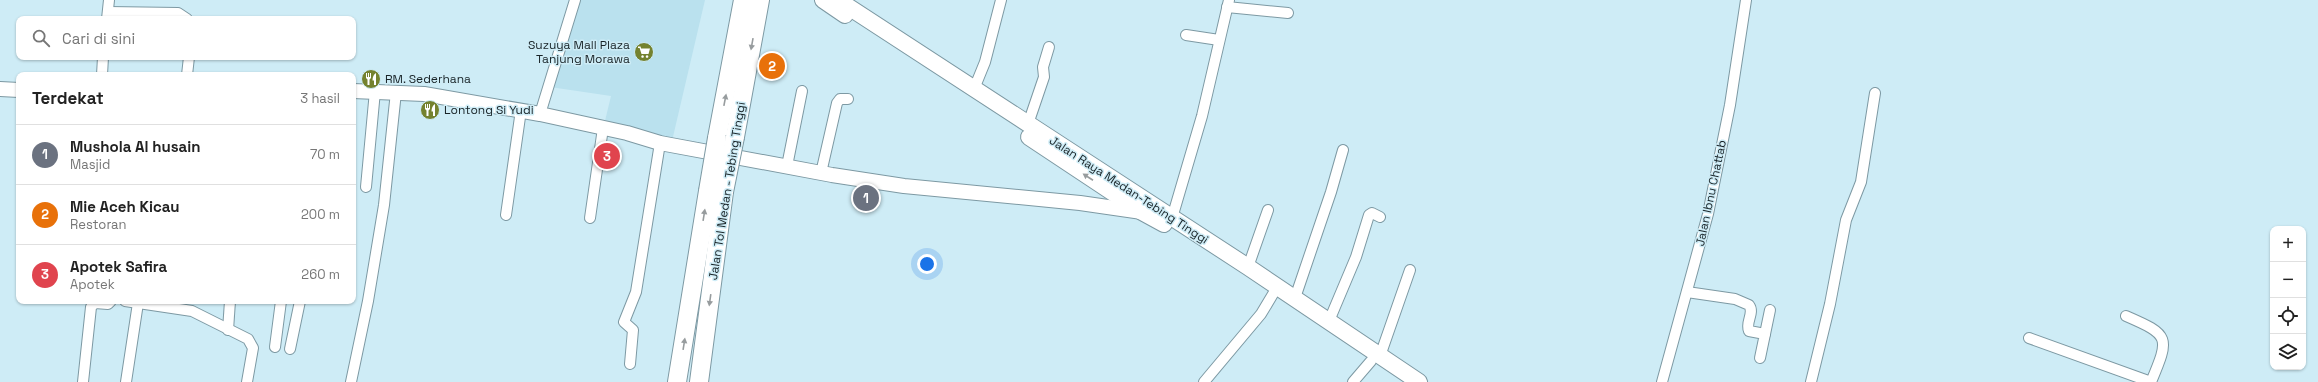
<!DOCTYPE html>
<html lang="id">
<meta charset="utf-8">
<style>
body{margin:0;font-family:"Space Grotesk",sans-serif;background:#f6f6f6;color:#222}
.controls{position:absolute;right:12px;bottom:12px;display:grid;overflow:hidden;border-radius:8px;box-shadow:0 1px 3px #0004}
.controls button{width:36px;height:36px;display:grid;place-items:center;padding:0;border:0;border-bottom:1px solid #e0e0e0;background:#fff;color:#222;font:20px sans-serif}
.you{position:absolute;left:927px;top:264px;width:14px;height:14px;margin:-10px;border:3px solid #fff;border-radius:50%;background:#1a73e8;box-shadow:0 0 0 6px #1a73e833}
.badge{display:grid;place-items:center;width:26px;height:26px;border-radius:50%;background:#0f766e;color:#fff;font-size:13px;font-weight:700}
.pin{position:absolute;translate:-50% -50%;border:2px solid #fff;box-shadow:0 1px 4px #0006}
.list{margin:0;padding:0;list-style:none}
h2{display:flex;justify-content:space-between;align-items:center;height:52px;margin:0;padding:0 16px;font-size:17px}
h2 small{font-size:13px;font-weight:400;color:#767676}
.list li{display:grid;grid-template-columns:26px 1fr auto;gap:12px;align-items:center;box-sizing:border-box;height:60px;padding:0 16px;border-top:1px solid #e0e0e0}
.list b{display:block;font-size:15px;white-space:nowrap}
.list p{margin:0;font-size:13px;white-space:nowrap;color:#767676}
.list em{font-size:13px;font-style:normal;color:#767676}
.icon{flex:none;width:22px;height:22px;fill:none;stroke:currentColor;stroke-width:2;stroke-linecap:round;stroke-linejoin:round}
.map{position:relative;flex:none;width:2318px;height:382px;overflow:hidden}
.search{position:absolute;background:#fff;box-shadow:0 1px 3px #0004;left:16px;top:16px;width:340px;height:44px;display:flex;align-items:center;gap:10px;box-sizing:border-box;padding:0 14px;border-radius:8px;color:#767676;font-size:15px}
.panel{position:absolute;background:#fff;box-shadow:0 1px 3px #0004;left:16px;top:72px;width:340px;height:232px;border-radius:8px}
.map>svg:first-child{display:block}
.built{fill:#bae1ee}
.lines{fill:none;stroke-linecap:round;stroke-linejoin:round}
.minor-casing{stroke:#7d99a3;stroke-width:12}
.secondary-casing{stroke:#7d99a3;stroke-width:16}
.trunk-casing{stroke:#7d99a3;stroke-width:18}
.motorway-casing{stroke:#7d99a3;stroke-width:20}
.minor{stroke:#fff;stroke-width:10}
.secondary{stroke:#fff;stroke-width:14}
.trunk{stroke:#fff;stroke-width:16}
.motorway{stroke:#fff;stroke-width:18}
.motorway-bridge-casing{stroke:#7d99a3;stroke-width:20;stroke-linecap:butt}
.motorway-bridge{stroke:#fff;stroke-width:18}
.oneway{fill:#979c9e}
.labels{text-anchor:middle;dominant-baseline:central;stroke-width:3;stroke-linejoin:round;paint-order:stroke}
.poi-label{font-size:12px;fill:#182327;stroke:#ceecf6;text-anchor:start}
.street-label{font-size:12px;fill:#182327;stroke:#ceecf6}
</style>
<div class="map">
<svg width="2318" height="382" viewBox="0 0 2318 382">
<rect width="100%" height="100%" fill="#ceecf6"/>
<path class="built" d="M 579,0 L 705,0 L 672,141 L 604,125 L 611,96 L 550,87 Z"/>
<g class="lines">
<g class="minor-casing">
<g id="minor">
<path d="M 1227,7 L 1288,13"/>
<path d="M 108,12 L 178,13 L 187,19"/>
<path d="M 107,19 L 109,0"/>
<path d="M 1186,35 L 1219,40"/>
<path d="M 102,75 L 103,57"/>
<path d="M 187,75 L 189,57"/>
<path d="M 974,89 L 985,62 L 1001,0"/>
<path d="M 540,114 L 575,0"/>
<path d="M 1028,124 L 1044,77 L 1043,67 L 1049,47"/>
<path d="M 787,166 L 802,91"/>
<path d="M 821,173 L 837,103 L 840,99 L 848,99"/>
<path d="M 366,187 L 375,91"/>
<path d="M 506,215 L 521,110"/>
<path d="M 590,218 L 603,128"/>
<path d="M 1172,218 L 1202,116 L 1229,0"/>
<path d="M 1248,267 L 1268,210"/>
<path d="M 1687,292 L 1735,299 L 1749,305 C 1755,313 1745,322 1749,331 L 1765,334 L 1760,358"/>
<path d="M 1295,298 L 1331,192 L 1343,150"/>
<path d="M 125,301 L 192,311 L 248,339 L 253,348 L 247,382"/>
<path d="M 2126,316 C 2170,335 2170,337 2151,382"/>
<path d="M 1329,321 L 1356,257 L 1369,215 L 1372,213 L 1380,217"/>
<path d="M 228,330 L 230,301"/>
<path d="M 1765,334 L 1770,310"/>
<path d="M 2029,338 L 2151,382"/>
<path d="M 275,347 L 281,301"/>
<path d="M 290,349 L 300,301"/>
<path d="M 1380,356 L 1410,270"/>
<path d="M 630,364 L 633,330 L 624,322 L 636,292 L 660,143"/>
<path d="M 83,382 L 91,307 L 95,303 L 108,304 L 111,301"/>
<path d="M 126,382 L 138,303"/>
<path d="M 351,382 L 368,301 L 384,205 L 396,92"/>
<path d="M 1204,382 L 1261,314 L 1273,294"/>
<path d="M 1353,382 L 1371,361"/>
<path d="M 1662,382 L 1708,214 L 1730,105 L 1746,0"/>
<path d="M 1811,382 L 1830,304 L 1846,220 L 1861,182 L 1875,93"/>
</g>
</g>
<g class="secondary-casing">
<g id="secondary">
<path d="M 0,89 L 19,90"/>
<path d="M 353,91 L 424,94 L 540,114 L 627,133 L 660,143 L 832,175 L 904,186 L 1080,203 L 1142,212"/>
</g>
</g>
<g class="trunk-casing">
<g id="trunk">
<path d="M 823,0 L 845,15"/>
<path d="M 838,0 L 1248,267 L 1419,382"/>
<path d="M 1029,137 L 1142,212 L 1164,224"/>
</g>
</g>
<g class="motorway-casing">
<g id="motorway">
<path d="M 735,137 L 760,0"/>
<path d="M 717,138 L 743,0"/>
<path d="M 677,382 L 708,191"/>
<path d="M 699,382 L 724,192"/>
</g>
</g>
<use href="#minor" class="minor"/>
<use href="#secondary" class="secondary"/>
<use href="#trunk" class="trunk"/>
<use href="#motorway" class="motorway"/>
<g class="motorway-bridge-casing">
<g id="motorway-bridge">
<path d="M 708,191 L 717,138"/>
<path d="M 724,192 L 735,137"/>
</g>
</g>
<use href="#motorway-bridge" class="motorway-bridge"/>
</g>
<defs><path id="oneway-solid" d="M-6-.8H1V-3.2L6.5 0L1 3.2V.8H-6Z"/></defs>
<g class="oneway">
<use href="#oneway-solid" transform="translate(752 44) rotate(100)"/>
<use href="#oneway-solid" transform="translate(725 100) rotate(-79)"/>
<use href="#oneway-solid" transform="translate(1088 177) rotate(-147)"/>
<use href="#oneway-solid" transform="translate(704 215) rotate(-81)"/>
<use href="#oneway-solid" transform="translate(710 300) rotate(98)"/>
<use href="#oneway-solid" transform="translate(684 344) rotate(-81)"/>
</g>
<defs>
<g id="supermarket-disc" transform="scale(1)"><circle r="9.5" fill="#74822f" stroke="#ceecf6"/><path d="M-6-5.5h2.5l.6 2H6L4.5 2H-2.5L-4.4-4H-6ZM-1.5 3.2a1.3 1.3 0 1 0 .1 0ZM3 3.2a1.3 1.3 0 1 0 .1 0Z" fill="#fff"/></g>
<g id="restaurant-disc" transform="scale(1)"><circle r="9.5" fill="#74822f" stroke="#ceecf6"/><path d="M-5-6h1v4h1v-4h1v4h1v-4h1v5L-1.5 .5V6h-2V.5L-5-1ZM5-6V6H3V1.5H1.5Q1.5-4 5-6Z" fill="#fff"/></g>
</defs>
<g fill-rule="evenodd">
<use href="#supermarket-disc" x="644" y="52"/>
<use href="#restaurant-disc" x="371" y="79"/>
<use href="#restaurant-disc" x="430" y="110"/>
</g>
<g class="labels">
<g class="poi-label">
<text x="630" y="45" text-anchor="end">Suzuya Mall Plaza<tspan x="630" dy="14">Tanjung Morawa</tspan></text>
<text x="385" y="79">RM. Sederhana</text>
<text x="444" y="110">Lontong Si Yudi</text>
</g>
<g class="street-label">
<text transform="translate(1129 190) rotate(33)">Jalan Raya Medan-Tebing Tinggi</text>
<text transform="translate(727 191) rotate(-81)">Jalan Tol Medan - Tebing Tinggi</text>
<text transform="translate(1711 193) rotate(-78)">Jalan Ibnu Chattab</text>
</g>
</g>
</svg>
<div class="controls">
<button>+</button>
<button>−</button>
<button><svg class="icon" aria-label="locate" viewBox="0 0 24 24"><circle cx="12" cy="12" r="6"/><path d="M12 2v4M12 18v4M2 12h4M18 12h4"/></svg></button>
<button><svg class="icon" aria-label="layers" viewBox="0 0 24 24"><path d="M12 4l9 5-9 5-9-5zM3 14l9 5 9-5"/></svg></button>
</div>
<div class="you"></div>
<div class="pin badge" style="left:866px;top:198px;background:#6b7280">1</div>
<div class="pin badge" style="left:772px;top:66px;background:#e8710a">2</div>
<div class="pin badge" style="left:607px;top:156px;background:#e0444e">3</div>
<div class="search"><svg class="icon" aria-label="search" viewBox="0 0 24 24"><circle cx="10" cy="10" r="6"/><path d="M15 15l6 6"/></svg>Cari di sini</div>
<section class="panel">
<h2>Terdekat<small>3 hasil</small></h2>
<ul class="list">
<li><span class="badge" style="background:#6b7280">1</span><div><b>Mushola Al husain</b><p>Masjid</p></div><em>70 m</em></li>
<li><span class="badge" style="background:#e8710a">2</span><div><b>Mie Aceh Kicau</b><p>Restoran</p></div><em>200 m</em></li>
<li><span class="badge" style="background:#e0444e">3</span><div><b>Apotek Safira</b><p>Apotek</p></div><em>260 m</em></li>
</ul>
</section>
</div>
